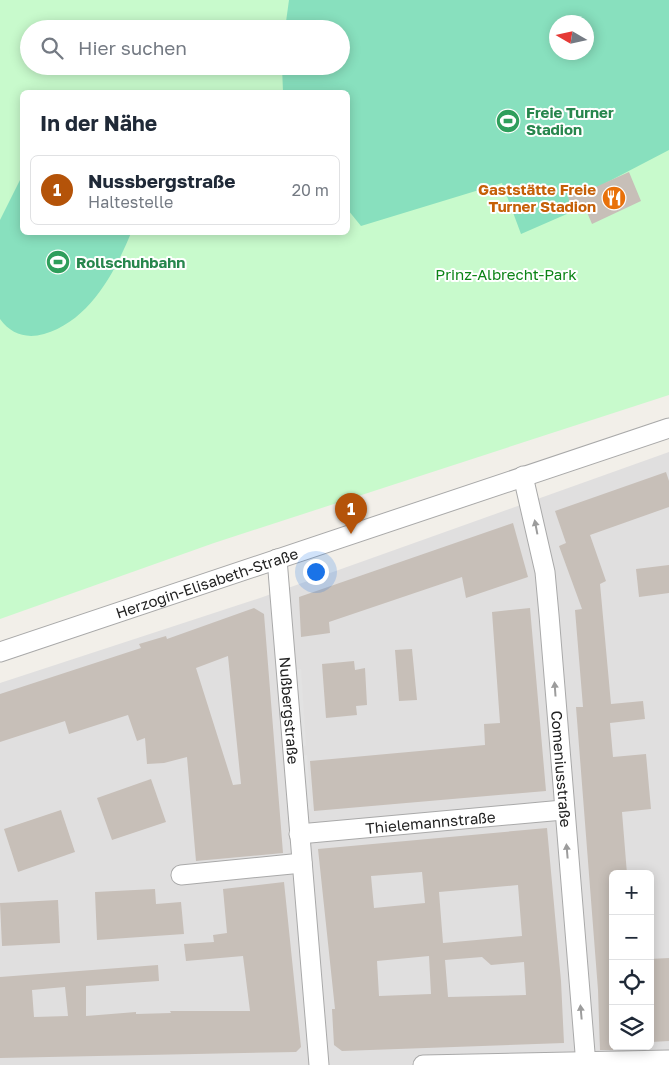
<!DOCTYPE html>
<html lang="de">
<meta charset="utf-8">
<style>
body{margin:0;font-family:"Golos Text",sans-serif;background:#f6f6f7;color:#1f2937}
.controls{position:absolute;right:15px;bottom:15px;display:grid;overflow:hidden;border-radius:8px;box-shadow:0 2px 12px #0003}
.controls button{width:45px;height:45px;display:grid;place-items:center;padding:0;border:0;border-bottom:1px solid #e0e1e3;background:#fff;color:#1f2937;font:25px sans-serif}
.compass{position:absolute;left:549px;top:15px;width:45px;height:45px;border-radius:50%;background:#fff;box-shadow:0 2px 12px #0003;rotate:279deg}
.you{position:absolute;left:315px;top:571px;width:18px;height:18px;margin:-12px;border:4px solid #fff;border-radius:50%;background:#1a73e8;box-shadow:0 0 0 8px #1a73e833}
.badge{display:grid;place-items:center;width:32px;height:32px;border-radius:50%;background:#b45309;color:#fff;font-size:16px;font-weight:700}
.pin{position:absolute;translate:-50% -41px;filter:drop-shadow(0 1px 2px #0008)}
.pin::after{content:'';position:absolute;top:26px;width:18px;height:15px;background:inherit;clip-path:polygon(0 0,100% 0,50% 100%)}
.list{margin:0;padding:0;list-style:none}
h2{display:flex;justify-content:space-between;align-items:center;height:65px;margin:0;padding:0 20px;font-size:21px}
h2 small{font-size:16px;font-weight:400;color:#747a83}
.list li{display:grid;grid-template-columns:32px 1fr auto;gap:15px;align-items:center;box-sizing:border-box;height:70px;margin:0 10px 10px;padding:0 10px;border:1px solid #e0e1e3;border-radius:8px}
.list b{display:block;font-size:19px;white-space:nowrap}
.list p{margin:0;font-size:16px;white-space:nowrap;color:#747a83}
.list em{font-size:16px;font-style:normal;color:#747a83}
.icon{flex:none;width:28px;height:28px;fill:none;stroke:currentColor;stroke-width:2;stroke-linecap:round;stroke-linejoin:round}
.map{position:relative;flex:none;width:669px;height:1065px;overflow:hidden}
.search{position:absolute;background:#fff;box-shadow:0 2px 12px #0003;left:20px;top:20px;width:330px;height:55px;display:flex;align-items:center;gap:12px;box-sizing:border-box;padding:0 18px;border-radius:28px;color:#747a83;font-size:19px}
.panel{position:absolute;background:#fff;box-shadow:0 2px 12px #0003;left:20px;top:90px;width:330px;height:145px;border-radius:8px}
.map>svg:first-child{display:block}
.residential{fill:#e0dfdf;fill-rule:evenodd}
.park{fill:#c8facc;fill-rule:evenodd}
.pitch{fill:#88e0be;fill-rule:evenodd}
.parking{fill:#e2e2e2}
.building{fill:#c7bfb8;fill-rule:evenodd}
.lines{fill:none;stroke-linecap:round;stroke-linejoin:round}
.minor-casing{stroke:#a9a9a9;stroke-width:21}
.minor{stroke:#fff;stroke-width:19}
.oneway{fill:#9c9c9c}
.labels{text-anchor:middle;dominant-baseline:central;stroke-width:4;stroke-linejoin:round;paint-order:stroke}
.leisure-label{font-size:15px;font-weight:bold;fill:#27864d;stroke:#fff;text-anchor:start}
.food-label{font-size:15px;font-weight:bold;fill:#c56008;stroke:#fff;text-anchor:end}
.park-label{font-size:15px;fill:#0c8416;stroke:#fff}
.street-label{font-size:15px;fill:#222;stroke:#fff}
</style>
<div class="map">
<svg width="669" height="1065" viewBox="0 0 669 1065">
<rect width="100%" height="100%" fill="#f2efe9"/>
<path class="residential" d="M 669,452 L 669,1065 L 0,1065 L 0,683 L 260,598 ZM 613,874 L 650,874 L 650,1046 L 613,1046 Z"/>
<path class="park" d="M 0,0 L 669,0 L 669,395 L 214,543 L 0,619 ZM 556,22 L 586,22 L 586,52 L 556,52 ZM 29,29 L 341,29 L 341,66 L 29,66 ZM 22,92 L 348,92 L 348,232 L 22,232 Z"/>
<g class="pitch">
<path d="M 289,0 L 669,0 L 669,150 L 598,187 L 589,190 L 580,186 L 568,196 L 576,210 L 521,234 L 502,183 L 361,226 L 348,210 L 348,92 L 283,92 L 282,66 L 341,66 L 341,29 L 285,29 ZM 556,22 L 586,22 L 586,52 L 556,52 Z"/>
<path d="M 22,176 L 22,232 L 131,233 C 114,274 89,321 44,334 C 26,339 11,334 0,319 L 0,220 Z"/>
</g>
<g class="parking">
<path d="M 301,669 L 306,746 L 297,747 L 292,670 Z"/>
<path d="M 307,755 L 311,809 L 300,810 L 296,756 Z"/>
</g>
<g class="building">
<path d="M 629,172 L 641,201 L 592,224 L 586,210 L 576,210 L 570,204 L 568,196 L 580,186 L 589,190 Z"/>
<path d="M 666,472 L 669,481 L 669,507 L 590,535 L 606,581 L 600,584 L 611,704 L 643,701 L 645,719 L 610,723 L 613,757 L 646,754 L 651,809 L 622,812 L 627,874 L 613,874 L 613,1050 L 600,1050 L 598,990 L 576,707 L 583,707 L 575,610 L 582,609 L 559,546 L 566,543 L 555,511 Z"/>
<path d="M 513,523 L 528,577 L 466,598 L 462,577 L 329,622 L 330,633 L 301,637 L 299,597 Z"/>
<path d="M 669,565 L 669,593 L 639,597 L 636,569 Z"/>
<path d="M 254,608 L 264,614 L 283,853 L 196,861 L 187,757 L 164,763 L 147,764 L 145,738 L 137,741 L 128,715 L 69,734 L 65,721 L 0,742 L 0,694 L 141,648 L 139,644 L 166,636 L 167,639 ZM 228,656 L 241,784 L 233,785 L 196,668 Z"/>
<path d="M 530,608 L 546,791 L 314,811 L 310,761 L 485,745 L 484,724 L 500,723 L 492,612 Z"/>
<path d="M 412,649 L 417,700 L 399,701 L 395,650 Z"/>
<path d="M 354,661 L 355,670 L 365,668 L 367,705 L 356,706 L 357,715 L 326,718 L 322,664 Z"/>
<path d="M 151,779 L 166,822 L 112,840 L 97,798 Z"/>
<path d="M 61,810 L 75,852 L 18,872 L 4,829 Z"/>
<path d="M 547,828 L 561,981 L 564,1043 L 342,1051 L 334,1045 L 332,1009 L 335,1009 L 318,849 ZM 422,872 L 425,903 L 374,908 L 371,876 ZM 518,885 L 522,936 L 443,943 L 439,892 ZM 429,956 L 431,994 L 379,996 L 377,961 ZM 482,957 L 491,965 L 524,962 L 526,995 L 448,997 L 445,960 Z"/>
<path d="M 284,882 L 301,1047 L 296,1052 L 0,1058 L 0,977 L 158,965 L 159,981 L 86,986 L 86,1016 L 136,1012 L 136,1014 L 171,1013 L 170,1011 L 250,1011 L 243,956 L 186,961 L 184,944 L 214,942 L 213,935 L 227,933 L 223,889 ZM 65,987 L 68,1016 L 34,1017 L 32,990 Z"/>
<path d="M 155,889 L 156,904 L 181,902 L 184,934 L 97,940 L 95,892 Z"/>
<path d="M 58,900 L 60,943 L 2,946 L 0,903 Z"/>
<path d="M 669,958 L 669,1041 L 651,1042 L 650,959 Z"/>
</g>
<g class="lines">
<g class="minor-casing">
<g id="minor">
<path id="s1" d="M 523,476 L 545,572 L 549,615 L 586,1065"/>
<path id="s2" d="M 277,559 L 319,1065"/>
<path id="s3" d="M 0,652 L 669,428"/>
<path id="s4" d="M 299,834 L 563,810"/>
<path d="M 181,875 L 302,863"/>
<path d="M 423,1065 L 669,1060"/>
</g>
</g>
<use href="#minor" class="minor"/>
</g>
<defs><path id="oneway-solid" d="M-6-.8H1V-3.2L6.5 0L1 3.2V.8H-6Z" transform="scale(1.25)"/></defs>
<g class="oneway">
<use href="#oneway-solid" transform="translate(536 527) rotate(-101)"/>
<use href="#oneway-solid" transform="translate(555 689) rotate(-94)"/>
<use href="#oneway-solid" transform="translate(567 851) rotate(-95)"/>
<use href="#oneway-solid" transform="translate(581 1012) rotate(-95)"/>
</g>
<defs>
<g id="stadium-disc" transform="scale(1.25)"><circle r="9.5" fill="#2e9e5b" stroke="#fff"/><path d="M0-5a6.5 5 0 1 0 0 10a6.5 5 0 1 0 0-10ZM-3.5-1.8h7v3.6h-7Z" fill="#fff"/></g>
<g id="restaurant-disc" transform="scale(1.25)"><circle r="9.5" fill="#e8710a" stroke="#fff"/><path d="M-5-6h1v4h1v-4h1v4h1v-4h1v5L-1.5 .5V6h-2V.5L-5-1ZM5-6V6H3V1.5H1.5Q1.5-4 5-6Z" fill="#fff"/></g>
</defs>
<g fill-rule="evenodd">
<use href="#stadium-disc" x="508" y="121"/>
<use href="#restaurant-disc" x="614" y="198"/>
<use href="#stadium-disc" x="58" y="262"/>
</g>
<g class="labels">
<g class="leisure-label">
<text x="526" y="112">Freie Turner<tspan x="526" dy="17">Stadion</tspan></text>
<text x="76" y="262">Rollschuhbahn</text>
</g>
<g class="food-label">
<text x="596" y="189">Gaststätte Freie<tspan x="596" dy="17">Turner Stadion</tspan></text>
</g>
<g class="park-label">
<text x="506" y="274">Prinz-Albrecht-Park</text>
</g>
<g class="street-label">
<text stroke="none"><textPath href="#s3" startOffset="218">Herzogin-Elisabeth-Straße</textPath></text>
<text stroke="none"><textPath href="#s2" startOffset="152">Nußbergstraße</textPath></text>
<text stroke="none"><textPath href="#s1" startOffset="296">Comeniusstraße</textPath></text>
<text stroke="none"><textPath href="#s4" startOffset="132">Thielemannstraße</textPath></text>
</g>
</g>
</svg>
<div class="controls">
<button>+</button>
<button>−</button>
<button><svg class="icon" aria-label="locate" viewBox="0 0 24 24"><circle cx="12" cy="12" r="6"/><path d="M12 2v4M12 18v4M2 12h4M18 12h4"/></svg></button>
<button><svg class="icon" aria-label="layers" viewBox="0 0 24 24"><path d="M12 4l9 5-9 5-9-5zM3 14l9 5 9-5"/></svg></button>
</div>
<svg class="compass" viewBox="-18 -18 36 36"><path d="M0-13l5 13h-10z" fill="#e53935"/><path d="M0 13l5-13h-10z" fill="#747a83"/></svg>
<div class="you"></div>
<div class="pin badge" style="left:351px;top:534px">1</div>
<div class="search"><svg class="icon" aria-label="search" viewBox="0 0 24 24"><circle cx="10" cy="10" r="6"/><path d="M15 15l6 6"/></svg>Hier suchen</div>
<section class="panel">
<h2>In der Nähe<small></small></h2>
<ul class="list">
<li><span class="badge">1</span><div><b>Nussbergstraße</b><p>Haltestelle</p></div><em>20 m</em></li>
</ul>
</section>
</div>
